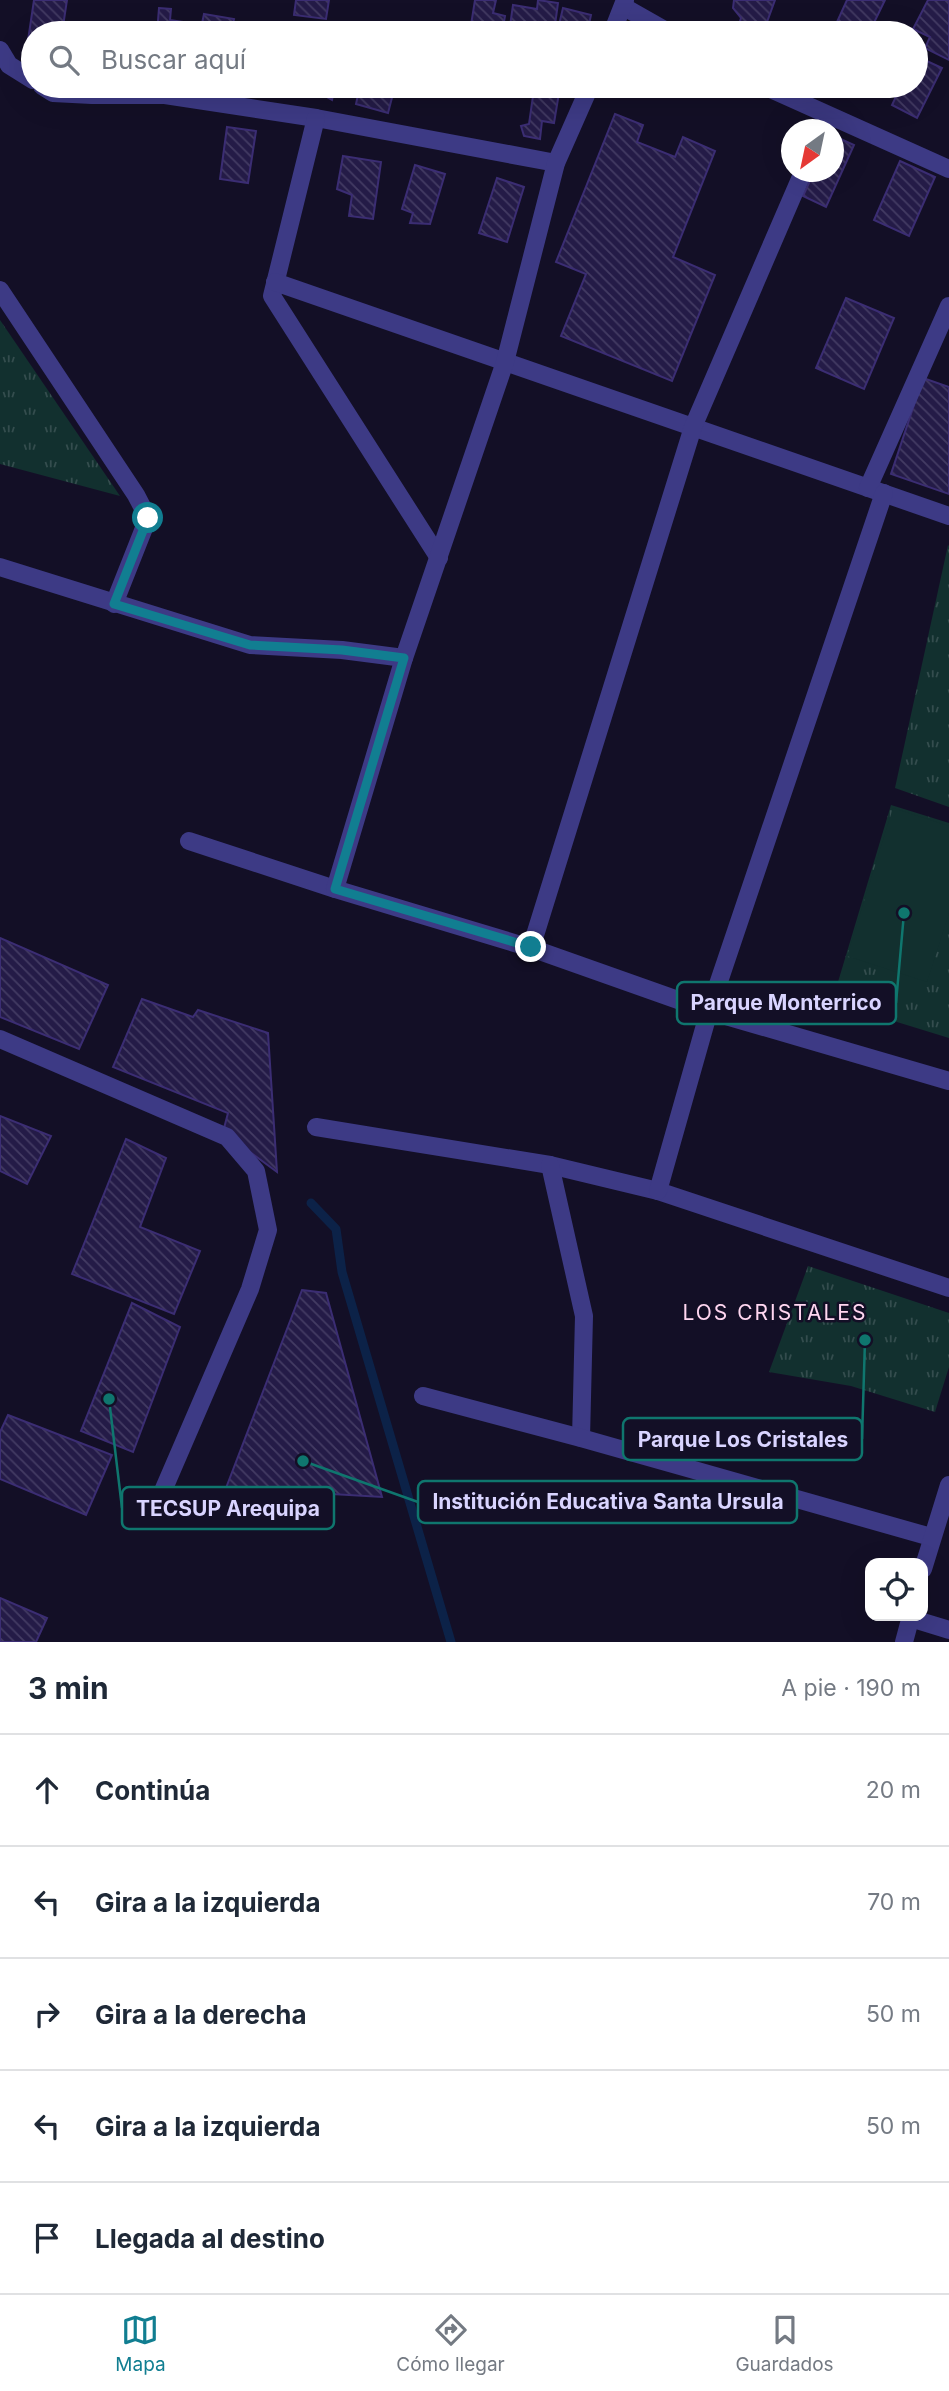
<!DOCTYPE html>
<html lang="es">
<meta charset="utf-8">
<style>
body{margin:0;font-family:Inter,sans-serif;background:#f6f6f7;color:#1f2937}
.controls{position:absolute;right:21px;bottom:21px;display:grid;overflow:hidden;border-radius:14px;box-shadow:0 7px 28px #0002}
.controls button{width:63px;height:63px;display:grid;place-items:center;padding:0;border:0;border-bottom:2px solid #e0e1e3;background:#fff;color:#1f2937;font:35px sans-serif}
.compass{position:absolute;left:781px;top:119px;width:63px;height:63px;border-radius:50%;background:#fff;box-shadow:0 7px 28px #0002;rotate:213deg}
.stop{position:absolute;width:21px;height:21px;margin:-16px;border:5px solid #117e91;border-radius:50%;background:#fff}
.stop.end{background:#117e91;border-color:#fff;box-shadow:0 2px 7px #0008}
.list{margin:0;padding:0;list-style:none}
h2{display:flex;justify-content:space-between;align-items:center;height:91px;margin:0;padding:0 28px;font-size:30px}
h2 small{font-size:23px;font-weight:400;color:#747a83}
.list li{display:grid;grid-template-columns:46px 1fr auto;gap:21px;align-items:center;box-sizing:border-box;height:112px;padding:0 28px;border-top:2px solid #e0e1e3}
.list b{display:block;font-size:26px;white-space:nowrap}
.list em{font-size:23px;font-style:normal;color:#747a83}
.icon{flex:none;width:38px;height:38px;fill:none;stroke:currentColor;stroke-width:2;stroke-linecap:round;stroke-linejoin:round}
.map{position:relative;flex:none;width:949px;height:1642px;overflow:hidden}
.search{position:absolute;background:#fff;box-shadow:0 7px 28px #0002;left:21px;right:21px;top:21px;height:77px;display:flex;align-items:center;gap:18px;box-sizing:border-box;padding:0 24px;border-radius:38px;color:#747a83;font-size:26px}
.sheet{height:651px;background:#fff}
nav{display:flex;justify-content:space-around;align-items:center;box-sizing:border-box;height:98px;border-top:2px solid #e0e1e3;background:#fff;font-size:19px;color:#747a83}
nav a{display:grid;justify-items:center;gap:4px}
nav .on{color:#117e91}
.map>svg:first-child{display:block}
.park{fill:url(#park-tufts)}
.garden{fill:#12302f}
.lines{fill:none;stroke-linecap:round;stroke-linejoin:round}
.stream{stroke:#0c2248;stroke-width:9}
.building{fill:url(#building-back-hatch);stroke:#3b2d73;stroke-width:2}
.service{stroke:#3d3a85;stroke-width:18}
.minor{stroke:#3d3a85;stroke-width:18}
.route{stroke:#117e91;stroke-width:9}
.labels{text-anchor:middle;dominant-baseline:central;stroke-width:5;stroke-linejoin:round;paint-order:stroke}
.neighbourhood-label{font-size:21px;letter-spacing:2px;fill:#ffd6f0;stroke:#130f26}
.leader{fill:none;stroke:#0f766e;stroke-width:2.5}
.callout-dot{fill:#0f766e;stroke:#130f26;stroke-width:2.5}
.callout{fill:#130f26;stroke:#0f766e;stroke-width:2.5}
.callout-label{font-size:21px;text-anchor:middle;font-weight:bold;fill:#d9d4ff}
</style>
<div class="map">
<svg width="949" height="1642" viewBox="0 0 949 1642">
<defs>
<pattern id="park-tufts" width="24" height="20" patternUnits="userSpaceOnUse" patternTransform="scale(1.75)"><rect width="24" height="20" fill="#12302f"/><path d="M3 7l-1-3M5 7V3M7 7l1-3M15 17l-1-3M17 17v-4M19 17l1-3" fill="none" stroke="#344d4e"/></pattern>
<pattern id="building-back-hatch" width="6" height="6" patternUnits="userSpaceOnUse" patternTransform="scale(1.75)"><rect width="6" height="6" fill="#241b47"/><path d="M-1 5l2 2M0 0l6 6M5-1l2 2" fill="none" stroke="#433b63"/></pattern>
</defs>
<rect width="100%" height="100%" fill="#130f26"/>
<g class="park">
<path d="M 0,320 L 120,496 L 0,464 Z"/>
<path d="M 948,545 L 949,546 L 949,807 L 895,788 Z"/>
<path d="M 891,805 L 949,823 L 949,1038 L 832,1002 Z"/>
<path d="M 808,1266 L 949,1313 L 949,1367 L 935,1412 L 851,1386 L 769,1372 Z"/>
</g>
<path class="garden" d="M 893,808 L 949,826 L 949,913 L 927,982 L 847,956 Z"/>
<g class="lines">
<path class="stream" d="M 311,1203 L 336,1229 L 342,1272 L 451,1642"/>
</g>
<g class="building">
<path d="M 34,0 L 67,0 L 62,33 L 33,33 L 33,51 L 27,47 Z"/>
<path d="M 296,0 L 329,0 L 326,19 L 294,15 Z"/>
<path d="M 475,0 L 496,0 L 493,13 L 505,16 L 502,33 L 488,33 L 489,28 L 471,25 Z"/>
<path d="M 538,0 L 558,3 L 555,25 L 539,22 L 537,33 L 509,33 L 513,5 L 537,9 Z"/>
<path d="M 734,0 L 775,0 L 763,33 L 736,33 L 741,18 L 733,8 Z"/>
<path d="M 847,0 L 885,0 L 869,33 L 832,33 Z"/>
<path d="M 928,0 L 949,0 L 949,60 L 925,48 L 930,37 L 913,29 Z"/>
<path d="M 159,8 L 171,9 L 170,20 L 184,22 L 183,33 L 157,33 Z"/>
<path d="M 563,8 L 591,15 L 587,33 L 541,33 L 542,26 L 558,29 Z"/>
<path d="M 204,14 L 234,19 L 231,33 L 200,33 Z"/>
<path d="M 916,56 L 942,68 L 917,118 L 892,105 L 901,86 L 916,86 Z"/>
<path d="M 321,86 L 335,86 L 332,100 L 320,93 Z"/>
<path d="M 360,86 L 395,86 L 388,113 L 356,104 Z"/>
<path d="M 541,86 L 565,86 L 565,88 L 560,87 L 554,123 L 542,121 L 540,139 L 524,136 L 521,126 L 529,124 L 534,89 L 542,88 Z"/>
<path d="M 615,114 L 643,125 L 637,142 L 675,157 L 683,137 L 715,151 L 673,257 L 715,275 L 672,381 L 561,336 L 586,274 L 556,262 Z"/>
<path d="M 227,127 L 256,131 L 248,183 L 220,179 Z"/>
<path d="M 834,136 L 854,145 L 826,207 L 803,196 L 814,172 L 834,172 Z"/>
<path d="M 343,156 L 381,162 L 373,219 L 349,216 L 352,195 L 337,189 Z"/>
<path d="M 900,161 L 935,177 L 909,236 L 874,220 Z"/>
<path d="M 415,165 L 445,174 L 430,224 L 410,223 L 413,213 L 402,209 Z"/>
<path d="M 497,178 L 524,187 L 507,242 L 479,233 Z"/>
<path d="M 846,298 L 894,318 L 864,389 L 816,368 Z"/>
<path d="M 923,378 L 949,387 L 949,494 L 891,474 Z"/>
<path d="M 0,938 L 108,985 L 79,1049 L 0,1017 Z"/>
<path d="M 142,999 L 193,1017 L 198,1010 L 268,1033 L 277,1172 L 223,1132 L 228,1113 L 113,1067 Z"/>
<path d="M 0,1116 L 51,1136 L 27,1184 L 0,1171 Z"/>
<path d="M 126,1139 L 166,1158 L 140,1227 L 200,1251 L 174,1314 L 72,1274 Z"/>
<path d="M 302,1290 L 326,1293 L 382,1497 L 226,1488 Z"/>
<path d="M 132,1303 L 180,1327 L 133,1452 L 81,1431 Z"/>
<path d="M 8,1415 L 112,1455 L 86,1515 L 0,1479 L 0,1432 Z"/>
<path d="M 0,1598 L 47,1618 L 36,1642 L 0,1642 Z"/>
</g>
<g class="lines">
<path class="service" d="M 0,1039 L 227,1137 L 256,1171 L 268,1230 L 250,1289 L 159,1500"/>
<g class="minor">
<path d="M 624,7 L 670,33"/>
<path d="M 612,33 L 625,0"/>
<path d="M 0,50 L 9,65 L 33,80"/>
<path d="M 42,86 L 53,93 L 92,95 L 165,95 L 316,118 L 556,163"/>
<path d="M 764,86 L 949,169"/>
<path d="M 316,118 L 272,296 L 439,558"/>
<path d="M 275,282 L 949,516"/>
<path d="M 0,290 L 136,495 L 148,518 L 114,604"/>
<path d="M 868,488 L 949,306"/>
<path d="M 0,567 L 250,645 L 342,650 L 404,658"/>
<path d="M 189,841 L 335,889 L 531,948 L 709,1011 L 949,1081"/>
<path d="M 335,889 L 404,658 L 505,362 L 556,163 L 590,86"/>
<path d="M 531,948 L 693,427 L 803,172"/>
<path d="M 316,1127 L 550,1165 L 658,1191 L 949,1288"/>
<path d="M 550,1165 L 584,1316 L 581,1438"/>
<path d="M 658,1191 L 709,1011 L 884,493"/>
<path d="M 423,1396 L 581,1438 L 931,1537"/>
<path d="M 923,1569 L 949,1485"/>
<path d="M 910,1618 L 949,1630"/>
<path d="M 904,1642 L 911,1616"/>
</g>
</g>
<g class="lines">
<path class="route" d="M 148,518 L 114,604 L 250,645 L 342,650 L 404,658 L 335,889 L 531,947"/>
</g>
<g class="labels">
<g class="neighbourhood-label">
<text x="775" y="1312">LOS CRISTALES</text>
</g>
</g>
<path class="leader" d="M904 913L896 1003M865 1340L862 1439M303 1461L418 1502M109 1399L122 1508"/>
<g class="callout-dot">
<circle cx="904" cy="913" r="7"/>
<circle cx="865" cy="1340" r="7"/>
<circle cx="303" cy="1461" r="7"/>
<circle cx="109" cy="1399" r="7"/>
</g>
<g class="callout">
<rect x="677" y="982" width="219" height="42" rx="7"/>
<rect x="623" y="1418" width="239" height="42" rx="7"/>
<rect x="418" y="1481" width="379" height="42" rx="7"/>
<rect x="122" y="1487" width="212" height="42" rx="7"/>
</g>
<g class="callout-label">
<text x="786" y="1010">Parque Monterrico</text>
<text x="743" y="1447">Parque Los Cristales</text>
<text x="608" y="1509">Institución Educativa Santa Ursula</text>
<text x="228" y="1516">TECSUP Arequipa</text>
</g>
</svg>
<div class="controls">
<button><svg class="icon" aria-label="locate" viewBox="0 0 24 24"><circle cx="12" cy="12" r="6"/><path d="M12 2v4M12 18v4M2 12h4M18 12h4"/></svg></button>
</div>
<svg class="compass" viewBox="-18 -18 36 36"><path d="M0-13l5 13h-10z" fill="#e53935"/><path d="M0 13l5-13h-10z" fill="#747a83"/></svg>
<div class="stop" style="left:148px;top:518px"></div>
<div class="stop end" style="left:531px;top:947px"></div>
<div class="search"><svg class="icon" aria-label="search" viewBox="0 0 24 24"><circle cx="10" cy="10" r="6"/><path d="M15 15l6 6"/></svg>Buscar aquí</div>
</div>
<section class="sheet">
<h2>3 min<small>A pie · 190 m</small></h2>
<ul class="list">
<li><svg class="icon" aria-label="ahead" viewBox="0 0 24 24"><path d="M12 20V5M6 11l6-6 6 6"/></svg><div><b>Continúa</b></div><em>20 m</em></li>
<li><svg class="icon" aria-label="left" viewBox="0 0 24 24"><path d="M17 20v-9H6M10 6l-5 5 5 5"/></svg><div><b>Gira a la izquierda</b></div><em>70 m</em></li>
<li><svg class="icon" aria-label="right" viewBox="0 0 24 24"><path d="M7 20v-9h11M14 6l5 5-5 5"/></svg><div><b>Gira a la derecha</b></div><em>50 m</em></li>
<li><svg class="icon" aria-label="left" viewBox="0 0 24 24"><path d="M17 20v-9H6M10 6l-5 5 5 5"/></svg><div><b>Gira a la izquierda</b></div><em>50 m</em></li>
<li><svg class="icon" aria-label="arrive" viewBox="0 0 24 24"><path d="M6 21V4h12l-3 4 3 4H6"/></svg><div><b>Llegada al destino</b></div></li>
</ul>
</section>
<nav>
<a class="on"><svg class="icon" aria-label="map" viewBox="0 0 24 24"><path d="M3 6l6-2 6 2 6-2v14l-6 2-6-2-6 2zM9 4v14M15 6v14"/></svg>Mapa</a>
<a><svg class="icon" aria-label="directions" viewBox="0 0 24 24"><path d="M12 3l9 9-9 9-9-9zM9 14v-3h6M13 9l2 2-2 2"/></svg>Cómo llegar</a>
<a><svg class="icon" aria-label="saved" viewBox="0 0 24 24"><path d="M7 4h10v16l-5-4-5 4z"/></svg>Guardados</a>
</nav>
